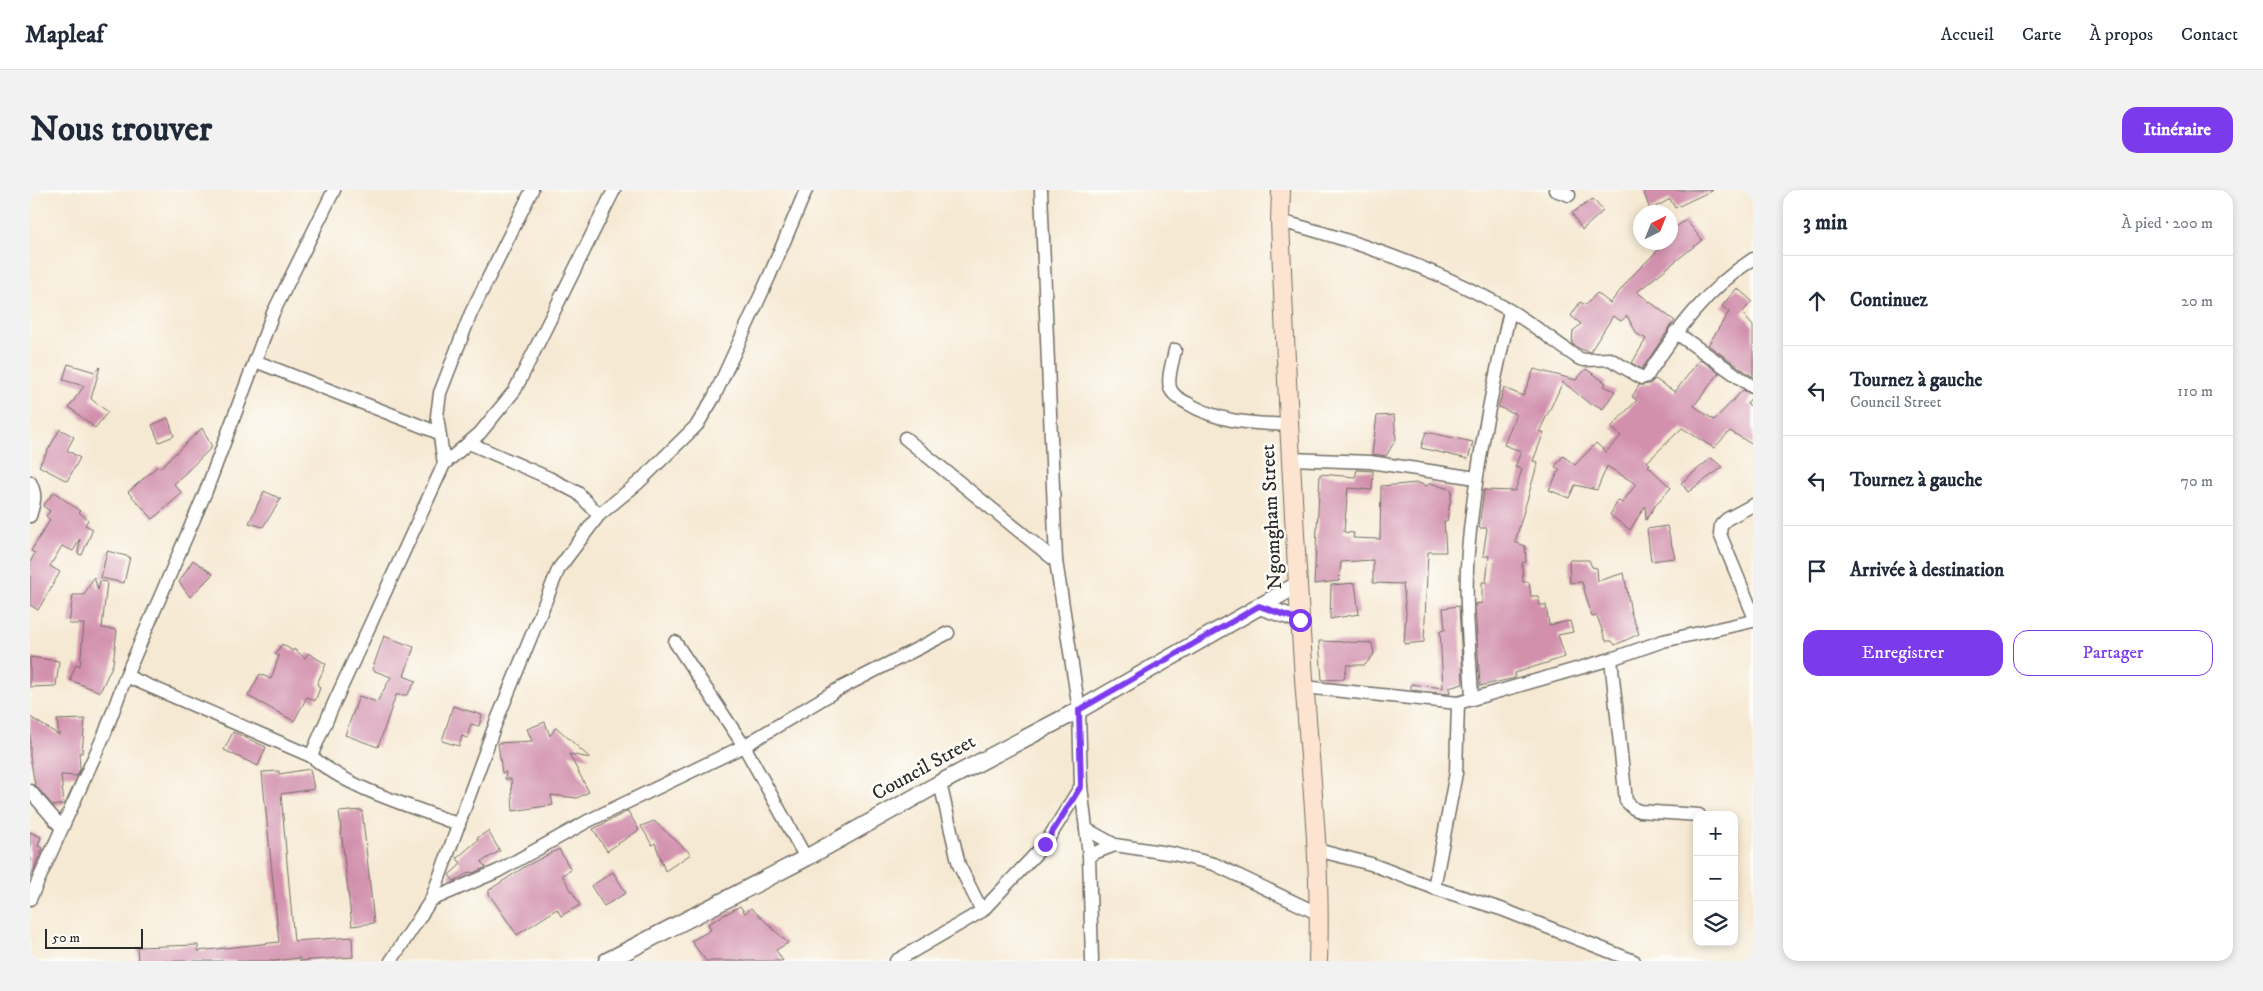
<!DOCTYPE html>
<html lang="fr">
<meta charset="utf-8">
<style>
body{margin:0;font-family:"IM FELL DW Pica",serif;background:#f2f2f3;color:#1f2937}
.controls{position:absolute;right:15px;bottom:15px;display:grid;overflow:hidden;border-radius:10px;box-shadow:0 2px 8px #0003}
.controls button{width:45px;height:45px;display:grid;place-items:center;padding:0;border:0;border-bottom:1px solid #e0e1e3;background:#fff;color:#1f2937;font:25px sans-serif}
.compass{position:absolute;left:1603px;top:15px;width:45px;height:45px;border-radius:50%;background:#fff;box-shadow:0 2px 8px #0003;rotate:43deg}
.scale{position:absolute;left:15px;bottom:12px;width:98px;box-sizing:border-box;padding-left:5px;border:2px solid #2b2b2b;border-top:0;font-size:14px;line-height:18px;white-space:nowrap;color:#2b2b2b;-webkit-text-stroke:4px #fdfcf7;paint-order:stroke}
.stop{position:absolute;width:15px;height:15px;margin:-11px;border:4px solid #7c3aed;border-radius:50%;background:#fff}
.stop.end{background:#7c3aed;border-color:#fff;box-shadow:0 1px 5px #0008}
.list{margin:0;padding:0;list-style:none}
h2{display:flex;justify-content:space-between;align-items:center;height:65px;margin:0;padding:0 20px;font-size:21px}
h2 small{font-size:16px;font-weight:400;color:#747a83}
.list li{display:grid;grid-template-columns:32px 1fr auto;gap:15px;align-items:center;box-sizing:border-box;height:90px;padding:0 20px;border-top:1px solid #e0e1e3}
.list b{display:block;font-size:19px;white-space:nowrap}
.list p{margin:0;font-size:16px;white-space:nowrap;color:#747a83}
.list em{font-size:16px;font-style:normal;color:#747a83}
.actions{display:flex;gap:10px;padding:15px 20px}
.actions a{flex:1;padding:11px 0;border:1px solid #7c3aed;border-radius:15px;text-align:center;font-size:18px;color:#7c3aed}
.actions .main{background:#7c3aed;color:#fff}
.icon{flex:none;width:28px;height:28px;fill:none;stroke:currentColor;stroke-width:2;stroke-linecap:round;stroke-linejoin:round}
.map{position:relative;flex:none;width:1723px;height:771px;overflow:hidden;border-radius:15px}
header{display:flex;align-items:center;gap:30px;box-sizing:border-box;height:70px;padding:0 25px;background:#fff;border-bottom:1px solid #e0e1e3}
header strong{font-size:24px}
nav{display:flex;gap:28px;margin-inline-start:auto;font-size:18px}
.intro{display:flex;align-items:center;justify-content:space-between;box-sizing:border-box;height:120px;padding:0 30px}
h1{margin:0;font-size:35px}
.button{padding:12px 22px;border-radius:15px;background:#7c3aed;color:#fff;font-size:18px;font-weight:700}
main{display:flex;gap:30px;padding:0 30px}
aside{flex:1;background:#fff;border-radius:15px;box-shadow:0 2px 8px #0003}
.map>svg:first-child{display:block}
.building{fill:#d290ad}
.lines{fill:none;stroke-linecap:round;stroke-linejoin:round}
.minor-casing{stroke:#726e66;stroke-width:15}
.tertiary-casing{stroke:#726e66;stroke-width:19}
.secondary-casing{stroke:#726e66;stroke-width:20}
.minor{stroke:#fff;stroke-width:12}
.tertiary{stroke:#fff;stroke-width:16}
.secondary{stroke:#fde4d0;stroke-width:18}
.route{stroke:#7c3aed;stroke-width:6}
.labels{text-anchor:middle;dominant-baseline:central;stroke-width:5;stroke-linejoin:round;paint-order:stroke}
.street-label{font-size:20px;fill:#2b2b2b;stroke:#fdfcf7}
</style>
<header>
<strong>Mapleaf</strong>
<nav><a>Accueil</a><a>Carte</a><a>À propos</a><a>Contact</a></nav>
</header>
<div class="intro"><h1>Nous trouver</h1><a class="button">Itinéraire</a></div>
<main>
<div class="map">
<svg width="1723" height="771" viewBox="0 0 1723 771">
<rect width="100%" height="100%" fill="#fdfcf7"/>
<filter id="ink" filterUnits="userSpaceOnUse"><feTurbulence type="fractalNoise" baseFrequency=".02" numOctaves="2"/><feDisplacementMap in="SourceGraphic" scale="10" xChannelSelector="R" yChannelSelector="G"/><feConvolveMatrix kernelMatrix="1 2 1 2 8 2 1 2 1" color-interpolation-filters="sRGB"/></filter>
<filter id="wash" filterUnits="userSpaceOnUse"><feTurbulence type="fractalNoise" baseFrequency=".0096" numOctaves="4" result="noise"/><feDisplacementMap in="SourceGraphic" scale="20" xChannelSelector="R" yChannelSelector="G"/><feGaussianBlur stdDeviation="1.12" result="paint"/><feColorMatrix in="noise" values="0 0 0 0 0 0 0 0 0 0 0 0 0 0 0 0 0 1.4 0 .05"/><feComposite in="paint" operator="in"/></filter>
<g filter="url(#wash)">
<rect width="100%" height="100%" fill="#f6e9d3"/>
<g id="blocks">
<g class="building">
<path d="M 1613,0 L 1683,0 L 1645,18 L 1640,9 L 1620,20 Z"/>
<path d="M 1563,9 L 1573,21 L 1552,40 L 1542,23 Z"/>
<path d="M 1656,30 L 1672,50 L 1607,102 L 1645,131 L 1638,138 L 1637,142 L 1612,179 L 1602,173 L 1616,149 L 1607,144 L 1597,126 L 1591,131 L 1583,126 L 1560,162 L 1550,159 L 1542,154 L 1543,141 L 1551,134 L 1541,126 L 1550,112 L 1556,115 L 1567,103 L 1580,113 L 1602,86 L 1636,52 L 1640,52 L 1640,41 Z"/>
<path d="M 1707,98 L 1722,111 L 1712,123 L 1723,136 L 1723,187 L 1678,155 L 1699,122 L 1692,116 Z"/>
<path d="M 1670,169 L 1689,183 L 1664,216 L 1684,230 L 1713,200 L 1723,205 L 1717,214 L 1723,217 L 1723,255 L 1700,241 L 1684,258 L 1652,238 L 1617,272 L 1620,274 L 1618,276 L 1641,298 L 1627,313 L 1616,330 L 1615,316 L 1600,340 L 1580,325 L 1588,310 L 1592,313 L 1606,294 L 1577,276 L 1567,300 L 1545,295 L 1539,308 L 1519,300 L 1530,279 L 1525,277 L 1533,266 L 1545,275 L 1566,253 L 1576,262 L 1591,246 L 1581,237 L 1607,210 L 1602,207 L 1609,195 L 1620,194 L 1625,189 L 1645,202 Z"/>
<path d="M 38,174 L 65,182 L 70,177 L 61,209 L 78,222 L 65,238 L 39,217 L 54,196 L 33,190 Z"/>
<path d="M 1504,179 L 1546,190 L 1556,179 L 1576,193 L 1574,196 L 1585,201 L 1573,219 L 1562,213 L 1561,215 L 1533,192 L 1509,242 L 1514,242 L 1503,271 L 1508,272 L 1485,352 L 1495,356 L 1496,372 L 1492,373 L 1493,392 L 1499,392 L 1501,406 L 1508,406 L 1510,415 L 1516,415 L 1519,435 L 1540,431 L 1543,442 L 1528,445 L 1535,467 L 1485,483 L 1485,488 L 1450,496 L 1445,414 L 1452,413 L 1452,392 L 1456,392 L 1459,366 L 1453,366 L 1457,338 L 1449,338 L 1454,300 L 1485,301 L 1492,279 L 1485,277 L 1491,261 L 1474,255 L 1486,224 L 1468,217 L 1474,198 L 1493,206 Z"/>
<path d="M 1364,225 L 1366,249 L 1356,266 L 1342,264 L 1347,226 Z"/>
<path d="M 138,228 L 144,246 L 129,252 L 122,235 Z"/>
<path d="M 172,238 L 182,257 L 144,294 L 152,303 L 123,329 L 98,302 L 128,276 L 130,278 Z"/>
<path d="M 30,239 L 44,247 L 37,260 L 50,268 L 37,291 L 9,276 Z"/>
<path d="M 1396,242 L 1443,252 L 1438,269 L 1391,258 Z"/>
<path d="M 1681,268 L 1693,277 L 1658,302 L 1651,293 Z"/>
<path d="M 1327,280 L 1343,281 L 1342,300 L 1318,298 L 1314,342 L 1324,343 L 1323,348 L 1350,349 L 1351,296 L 1388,293 L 1397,296 L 1400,293 L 1422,300 L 1417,331 L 1414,331 L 1416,362 L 1398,362 L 1394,452 L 1374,454 L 1376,422 L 1373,394 L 1343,393 L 1343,370 L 1311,372 L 1309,391 L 1284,394 L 1290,284 L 1325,287 Z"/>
<path d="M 234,301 L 251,309 L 233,337 L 219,333 Z"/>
<path d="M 24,302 L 50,321 L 49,322 L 58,330 L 55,335 L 63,339 L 52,365 L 48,364 L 50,349 L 43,361 L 32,356 L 20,376 L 30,382 L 8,420 L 0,415 L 0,372 L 5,363 L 1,361 L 20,330 L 16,326 L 20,321 L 13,316 Z"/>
<path d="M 1637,336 L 1645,368 L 1621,371 L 1617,339 Z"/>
<path d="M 77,361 L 100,367 L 94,393 L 71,388 Z"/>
<path d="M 163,370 L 183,384 L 160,407 L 149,392 Z"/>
<path d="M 1539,370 L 1559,370 L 1562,377 L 1567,378 L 1568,391 L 1594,383 L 1601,423 L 1609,444 L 1585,455 L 1582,451 L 1576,451 L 1567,426 L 1562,427 L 1552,392 L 1540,393 Z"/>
<path d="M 64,387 L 68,400 L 70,391 L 77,392 L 72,438 L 87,440 L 83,474 L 70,502 L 40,490 L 46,474 L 50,476 L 54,434 L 39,434 L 43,405 L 54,405 Z"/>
<path d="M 1325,393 L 1329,424 L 1300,429 L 1301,395 Z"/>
<path d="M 1429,416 L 1433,494 L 1419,498 L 1420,504 L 1381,500 L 1381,494 L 1413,498 L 1410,441 L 1415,440 L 1413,418 Z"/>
<path d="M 354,446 L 384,457 L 374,486 L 386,491 L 377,505 L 366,505 L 348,557 L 315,545 L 329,506 L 347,512 L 361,487 L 342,480 Z"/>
<path d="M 1289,451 L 1342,453 L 1344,464 L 1335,475 L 1317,475 L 1314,489 L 1292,490 Z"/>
<path d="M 252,454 L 263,461 L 264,459 L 275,468 L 278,463 L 296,474 L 287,494 L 290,498 L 285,511 L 277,507 L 264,531 L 218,506 L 230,484 L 241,489 L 249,466 L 245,464 Z"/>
<path d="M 0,467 L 29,471 L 26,496 L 0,497 Z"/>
<path d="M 423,516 L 452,525 L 449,536 L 441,534 L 437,548 L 432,546 L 429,556 L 412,551 Z"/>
<path d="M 0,527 L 29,545 L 27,530 L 55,529 L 52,563 L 49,563 L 50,579 L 47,586 L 31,585 L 34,614 L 23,616 L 5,595 L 0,566 Z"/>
<path d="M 515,532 L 520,546 L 526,537 L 560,568 L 539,564 L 559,602 L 547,608 L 521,605 L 523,615 L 483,621 L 481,589 L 475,589 L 476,582 L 472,583 L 468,553 L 502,551 L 497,539 Z"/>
<path d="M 203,542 L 236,557 L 228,576 L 194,560 Z"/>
<path d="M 280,579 L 284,599 L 251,604 L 264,751 L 322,747 L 323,767 L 270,771 L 270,768 L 244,771 L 108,771 L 107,757 L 168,755 L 168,761 L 249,752 L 232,582 L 249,581 L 249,584 Z"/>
<path d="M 332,620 L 344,733 L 322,736 L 309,622 Z"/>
<path d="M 598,621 L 609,640 L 577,661 L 563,639 Z"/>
<path d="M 624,631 L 661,664 L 635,681 L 625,653 L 622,655 L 611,636 Z"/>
<path d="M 458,641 L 470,661 L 451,672 L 456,677 L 443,683 L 440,682 L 424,691 L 419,685 L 431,674 L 427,668 L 448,650 L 447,648 Z"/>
<path d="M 0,642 L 11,647 L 8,656 L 13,658 L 0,688 Z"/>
<path d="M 529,659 L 541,680 L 532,685 L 550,715 L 531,726 L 527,719 L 487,745 L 459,704 L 459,700 L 496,676 Z"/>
<path d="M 583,682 L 596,703 L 574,716 L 561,696 Z"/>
<path d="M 710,716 L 715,723 L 721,718 L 758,753 L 746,760 L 753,771 L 676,771 L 661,751 L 681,740 L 678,734 Z"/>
</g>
</g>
</g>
<g filter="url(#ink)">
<use href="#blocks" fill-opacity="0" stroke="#726e66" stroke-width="1"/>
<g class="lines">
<g class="minor-casing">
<g id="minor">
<path d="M 1011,0 L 1026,371 L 1049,520 L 1051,596 L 1059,665 L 1062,771"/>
<path d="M 1525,0 L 1539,5"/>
<path d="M 1250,31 C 1330,52 1407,79 1479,120 C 1503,134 1525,152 1548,168 L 1554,170 L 1580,169 L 1612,188 L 1617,186 C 1646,141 1678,98 1723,69"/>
<path d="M 1645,142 L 1723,197"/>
<path d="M 1145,160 C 1143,171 1137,187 1140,198 C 1142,205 1151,210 1157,213 C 1190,233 1221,233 1259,235"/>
<path d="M 225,171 L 409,243"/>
<path d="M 875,248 L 1026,371"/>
<path d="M 439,253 L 519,288 L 548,303 L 569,325"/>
<path d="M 1260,269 L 1340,272 L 1446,288"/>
<path d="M 414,274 L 407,226 L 410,203 L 441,123 L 502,0"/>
<path d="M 0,292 C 7,305 4,313 0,326"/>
<path d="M 1723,315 L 1697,329 L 1691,335 L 1690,344 L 1723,424"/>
<path d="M 645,452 L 714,556 L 776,668"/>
<path d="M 1581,469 L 1596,611 L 1603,618 L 1609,621 L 1669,625"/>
<path d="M 96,486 L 281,566"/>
<path d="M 1274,497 L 1428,513 L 1581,469 L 1633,451 L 1723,431"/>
<path d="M 1442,509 C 1440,460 1434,410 1438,361 C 1445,279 1462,200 1480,121"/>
<path d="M 910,593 L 929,675 L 952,721"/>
<path d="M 0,601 L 32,638"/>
<path d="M 429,635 C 379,614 323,602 281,566 L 305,511 L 414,274 L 450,243 L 485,200 L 584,0"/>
<path d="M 1056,639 L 1085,655 L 1144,664 L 1184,674 L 1289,724"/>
<path d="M 1287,660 L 1341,674 L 1404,698 L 1426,583 L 1428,513"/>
<path d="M 1059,665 L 1085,655"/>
<path d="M 1404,698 L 1471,719 L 1604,771"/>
<path d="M 0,709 L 75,543 L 96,486 L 176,301 L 243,123 L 304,0"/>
<path d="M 401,710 L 468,681 L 558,631 L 714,556 L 807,500 L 918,443"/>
<path d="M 361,771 L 401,710 L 465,535 L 529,378 L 569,325 L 608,293 L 667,235 L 684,207 L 739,87 L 776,0"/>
<path d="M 866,771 L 952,721 L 1015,654 L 1051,596"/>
</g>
</g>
<g class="tertiary-casing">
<g id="tertiary">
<path d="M 1229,416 L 1270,430"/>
<path d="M 577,771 L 776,668 L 910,593 L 1049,520 L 1267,395"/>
</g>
</g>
<g class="secondary-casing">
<path id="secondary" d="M 1251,0 L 1250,31 C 1256,179 1263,326 1273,473 C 1279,572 1292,671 1288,771"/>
</g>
<use href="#minor" class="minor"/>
<use href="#tertiary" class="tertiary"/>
<use href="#secondary" class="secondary"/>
</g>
</g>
<g class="lines" filter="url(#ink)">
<path class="route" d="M 1015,654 L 1051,596 L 1049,520 L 1229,416 L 1270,430"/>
</g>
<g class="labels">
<g class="street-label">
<text transform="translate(1242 327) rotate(-93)">Ngomgham Street</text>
<text transform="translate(894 578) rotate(-29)">Council Street</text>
</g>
</g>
</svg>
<div class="controls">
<button>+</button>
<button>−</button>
<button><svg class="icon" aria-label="layers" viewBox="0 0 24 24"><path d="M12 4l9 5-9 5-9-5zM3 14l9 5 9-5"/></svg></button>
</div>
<svg class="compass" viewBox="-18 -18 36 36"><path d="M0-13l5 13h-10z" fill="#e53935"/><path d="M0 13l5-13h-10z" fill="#747a83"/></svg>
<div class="scale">50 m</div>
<div class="stop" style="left:1270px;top:430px"></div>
<div class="stop end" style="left:1015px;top:654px"></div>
</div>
<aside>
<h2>3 min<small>À pied · 200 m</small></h2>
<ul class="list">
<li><svg class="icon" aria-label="ahead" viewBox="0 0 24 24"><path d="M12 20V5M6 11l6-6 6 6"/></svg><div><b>Continuez</b></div><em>20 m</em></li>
<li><svg class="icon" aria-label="left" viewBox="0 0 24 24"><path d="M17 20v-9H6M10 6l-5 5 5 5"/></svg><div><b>Tournez à gauche</b><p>Council Street</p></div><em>110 m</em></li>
<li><svg class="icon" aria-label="left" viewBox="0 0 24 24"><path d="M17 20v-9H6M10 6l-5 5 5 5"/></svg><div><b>Tournez à gauche</b></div><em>70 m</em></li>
<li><svg class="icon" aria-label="arrive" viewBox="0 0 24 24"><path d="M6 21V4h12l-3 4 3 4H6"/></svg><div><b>Arrivée à destination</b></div></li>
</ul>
<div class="actions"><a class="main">Enregistrer</a><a>Partager</a></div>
</aside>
</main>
